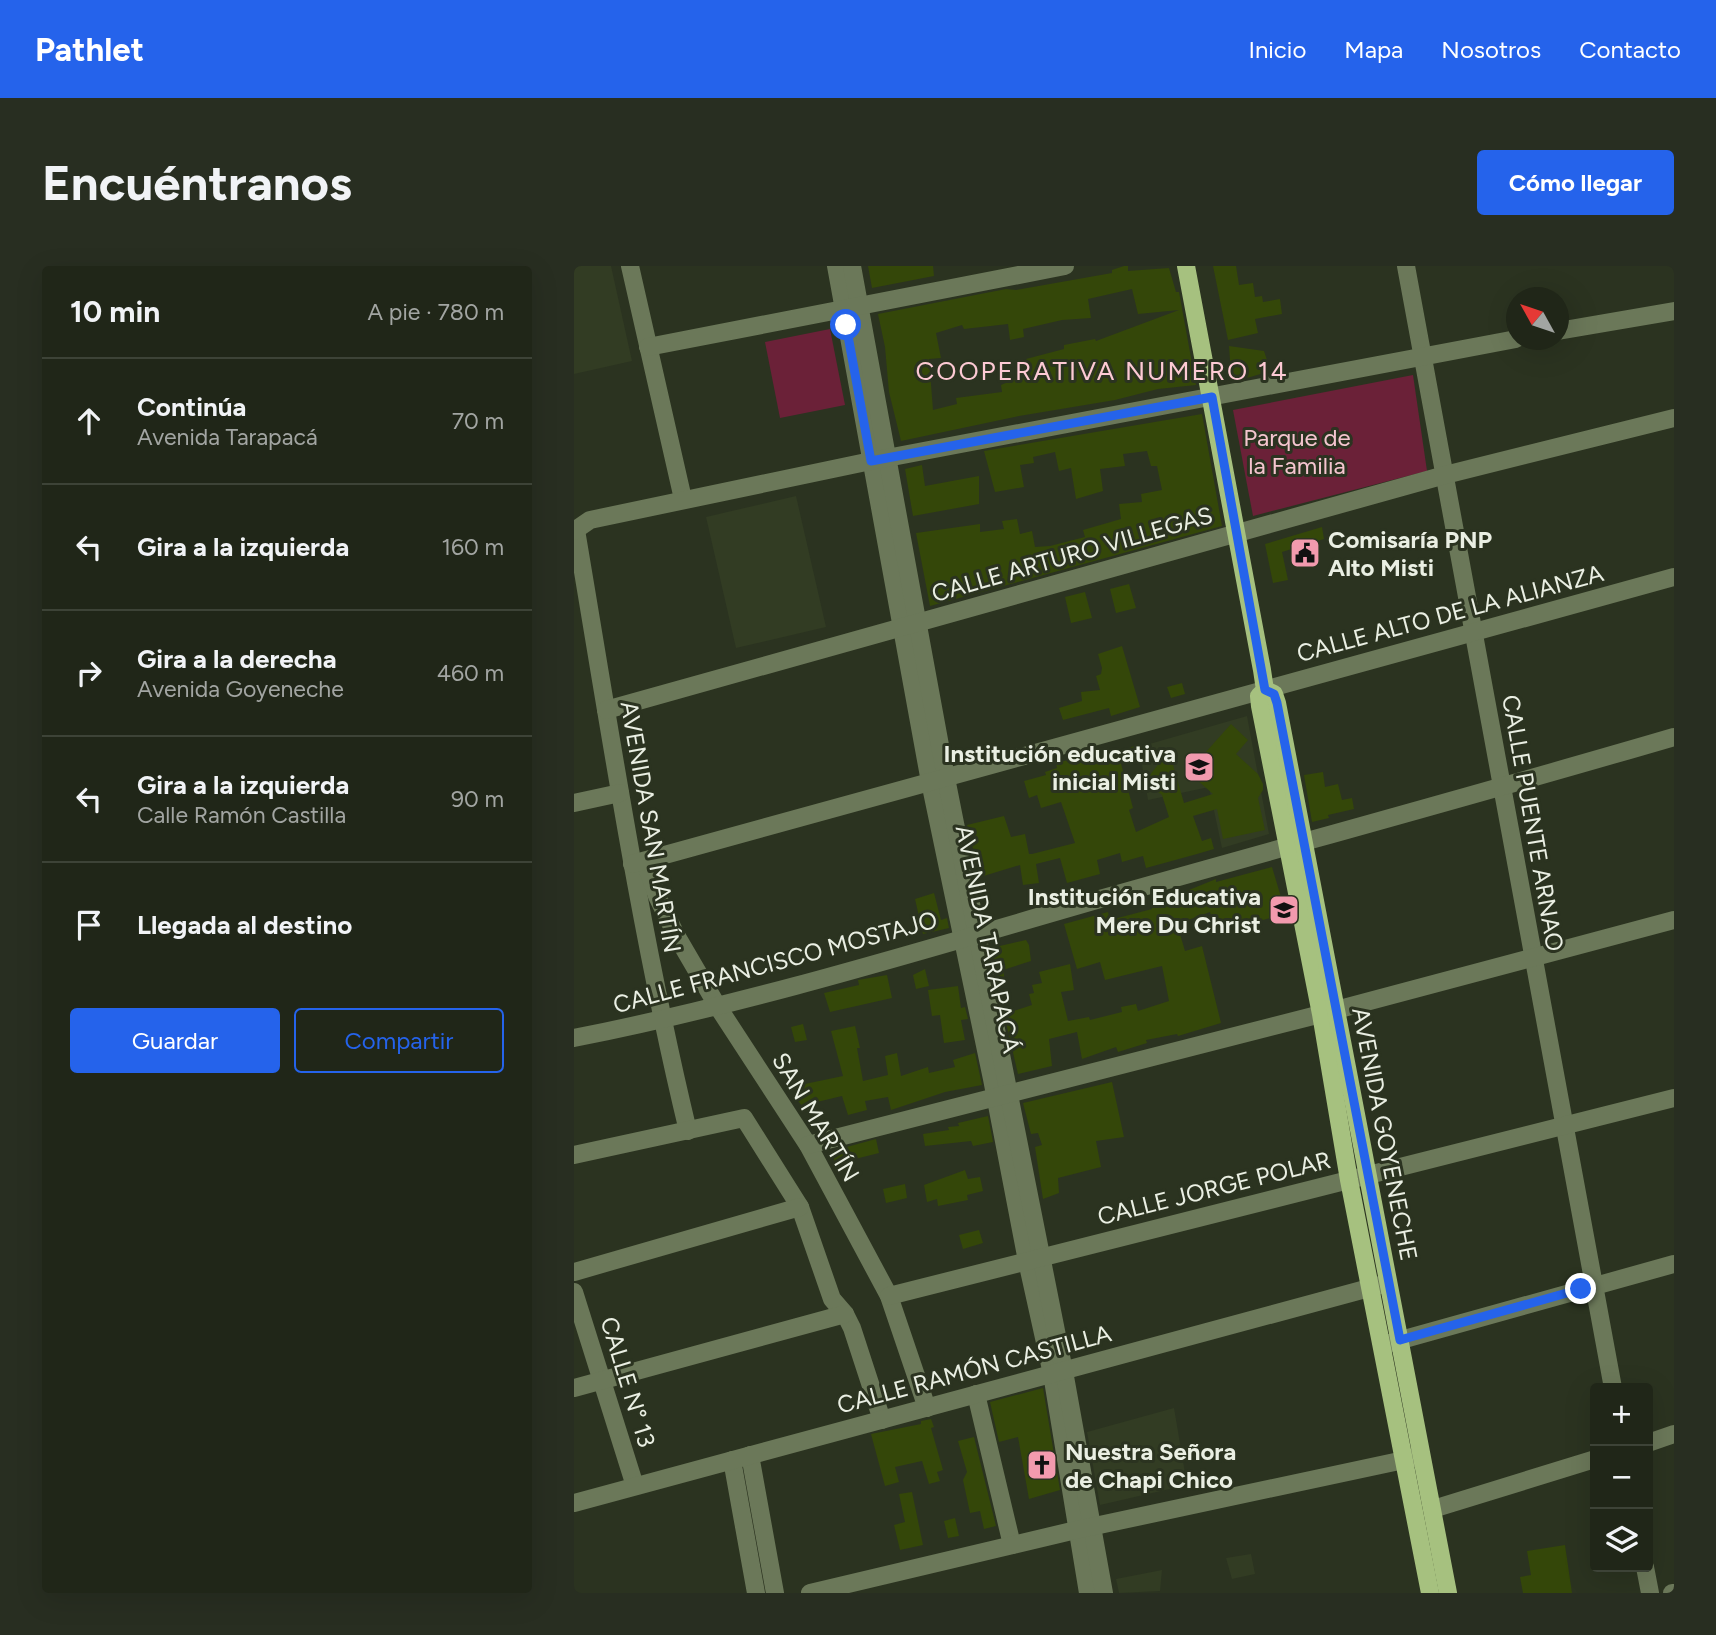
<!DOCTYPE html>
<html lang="es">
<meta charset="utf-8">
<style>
body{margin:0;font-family:Figtree,sans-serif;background:#282e21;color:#f1f3f6}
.controls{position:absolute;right:21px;bottom:21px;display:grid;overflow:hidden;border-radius:7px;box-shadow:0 7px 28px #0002}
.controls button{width:63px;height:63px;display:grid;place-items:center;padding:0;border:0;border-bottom:2px solid #3d4337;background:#202618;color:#f1f3f6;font:35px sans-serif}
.compass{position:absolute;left:932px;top:21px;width:63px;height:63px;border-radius:50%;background:#202618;box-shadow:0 7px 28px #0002;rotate:310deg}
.stop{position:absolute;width:21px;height:21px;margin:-16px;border:5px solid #2563eb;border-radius:50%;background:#fff}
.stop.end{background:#2563eb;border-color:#fff;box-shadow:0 2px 7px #0008}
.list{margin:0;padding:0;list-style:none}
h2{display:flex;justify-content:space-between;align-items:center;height:91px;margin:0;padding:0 28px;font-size:30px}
h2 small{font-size:23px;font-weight:400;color:#a2a5a2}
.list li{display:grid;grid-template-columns:46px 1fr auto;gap:21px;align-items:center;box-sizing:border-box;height:126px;padding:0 28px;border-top:2px solid #3d4337}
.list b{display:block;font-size:26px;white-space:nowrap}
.list p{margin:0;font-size:23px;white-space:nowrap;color:#a2a5a2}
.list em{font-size:23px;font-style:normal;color:#a2a5a2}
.actions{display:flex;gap:14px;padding:21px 28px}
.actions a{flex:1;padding:16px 0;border:2px solid #2563eb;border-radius:7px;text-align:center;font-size:24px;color:#2563eb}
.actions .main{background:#2563eb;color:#fff}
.icon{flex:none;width:38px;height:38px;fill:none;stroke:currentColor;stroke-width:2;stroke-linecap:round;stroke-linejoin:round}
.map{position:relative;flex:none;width:1100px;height:1327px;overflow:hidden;border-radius:7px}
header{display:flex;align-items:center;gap:42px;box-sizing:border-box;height:98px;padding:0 35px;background:#2563eb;color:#fff}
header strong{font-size:33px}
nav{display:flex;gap:38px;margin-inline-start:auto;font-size:24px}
.intro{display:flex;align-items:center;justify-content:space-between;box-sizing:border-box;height:168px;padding:0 42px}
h1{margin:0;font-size:49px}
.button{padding:18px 32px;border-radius:7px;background:#2563eb;color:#fff;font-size:24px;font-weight:700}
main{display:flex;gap:42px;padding:0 42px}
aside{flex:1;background:#202618;border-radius:7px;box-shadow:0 7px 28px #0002}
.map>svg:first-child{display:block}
.built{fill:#323c23}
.green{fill:#6b2138}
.building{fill:#344709;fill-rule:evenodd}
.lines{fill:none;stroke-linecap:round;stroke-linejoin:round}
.minor{stroke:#6b7859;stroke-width:18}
.major{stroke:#a6c17f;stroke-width:18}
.route{stroke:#2563eb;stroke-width:9}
.labels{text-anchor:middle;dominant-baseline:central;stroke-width:6;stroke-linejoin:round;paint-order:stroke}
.park-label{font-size:24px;fill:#f5c5cf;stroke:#2b3320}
.poi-label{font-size:24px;font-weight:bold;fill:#eaefe3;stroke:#2b3320;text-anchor:start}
.street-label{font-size:24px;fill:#eaefe3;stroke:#2b3320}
.neighbourhood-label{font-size:26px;letter-spacing:2px;fill:#fdcad4;stroke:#2b3320}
</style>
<header>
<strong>Pathlet</strong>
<nav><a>Inicio</a><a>Mapa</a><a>Nosotros</a><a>Contacto</a></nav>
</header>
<div class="intro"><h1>Encuéntranos</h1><a class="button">Cómo llegar</a></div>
<main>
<aside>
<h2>10 min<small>A pie · 780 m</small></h2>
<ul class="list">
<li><svg class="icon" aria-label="ahead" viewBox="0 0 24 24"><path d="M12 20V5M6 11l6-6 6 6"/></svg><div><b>Continúa</b><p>Avenida Tarapacá</p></div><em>70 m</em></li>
<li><svg class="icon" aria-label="left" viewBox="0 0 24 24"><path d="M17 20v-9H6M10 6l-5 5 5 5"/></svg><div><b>Gira a la izquierda</b></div><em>160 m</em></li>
<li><svg class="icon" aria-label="right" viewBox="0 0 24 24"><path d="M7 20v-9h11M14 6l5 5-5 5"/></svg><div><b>Gira a la derecha</b><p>Avenida Goyeneche</p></div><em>460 m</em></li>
<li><svg class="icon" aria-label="left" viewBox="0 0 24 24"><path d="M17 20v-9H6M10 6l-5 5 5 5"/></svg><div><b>Gira a la izquierda</b><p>Calle Ramón Castilla</p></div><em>90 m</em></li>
<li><svg class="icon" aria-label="arrive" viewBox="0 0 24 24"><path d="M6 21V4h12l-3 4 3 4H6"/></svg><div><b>Llegada al destino</b></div></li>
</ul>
<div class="actions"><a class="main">Guardar</a><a>Compartir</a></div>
</aside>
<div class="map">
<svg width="1100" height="1327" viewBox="0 0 1100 1327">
<rect width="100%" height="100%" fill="#2b3320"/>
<g class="built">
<path d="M 0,0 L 37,0 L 58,95 L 0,108 Z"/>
<path d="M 222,230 L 252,361 L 162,382 L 132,251 Z"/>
<path d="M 673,450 L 695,568 L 648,582 L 635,521 L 574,534 L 565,481 Z"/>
<path d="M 600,1142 L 613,1219 L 526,1239 L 513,1166 Z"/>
<path d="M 677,1288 L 681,1308 L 658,1313 L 652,1292 Z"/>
<path d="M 588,1304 L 586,1325 L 545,1327 L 542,1313 Z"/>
</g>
<g class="green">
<path d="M 256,63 L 271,139 L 206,152 L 191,76 Z"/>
<path d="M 839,109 L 853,205 L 679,250 L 659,144 Z"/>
</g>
<g class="building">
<path d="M 294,0 L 359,0 L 360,10 L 298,22 Z"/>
<path d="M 550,0 L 554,0 L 554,5 L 595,2 L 602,26 L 605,26 L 622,119 L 584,123 L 541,134 L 445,150 L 327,175 L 315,126 L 311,81 L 304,48 L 432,23 L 442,24 L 538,7 L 538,4 ZM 558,23 L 564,48 L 605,44 L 522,75 L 521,73 L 490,79 L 490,83 L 452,93 L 453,108 L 427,119 L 428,126 L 382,132 L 383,138 L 359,144 L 355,93 L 367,92 L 362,67 L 388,59 L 390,63 L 434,58 L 436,74 L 450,71 L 449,63 L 488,54 L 517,52 L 514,33 Z"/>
<path d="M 639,0 L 662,0 L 665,19 L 679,17 L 681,31 L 688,30 L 689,36 L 706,33 L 708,48 L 681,53 L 684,67 L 654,74 Z"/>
<path d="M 655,80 L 690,85 L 693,94 L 688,95 L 690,107 L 666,114 L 657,108 Z"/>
<path d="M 628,148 L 648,260 L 356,340 L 342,267 L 406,258 L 406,266 L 430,263 L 428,255 L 443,253 L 446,268 L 458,265 L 461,281 L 476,280 L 511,271 L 509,264 L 547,253 L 545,238 L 568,236 L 567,228 L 588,224 L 583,200 L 577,200 L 573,185 L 549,188 L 551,200 L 526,203 L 529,225 L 502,233 L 497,202 L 485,205 L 481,186 L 459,191 L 460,197 L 446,199 L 450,221 L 421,226 L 410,185 Z"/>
<path d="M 348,199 L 351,220 L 405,210 L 405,238 L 339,250 L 331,203 Z"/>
<path d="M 748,261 L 750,273 L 708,286 L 714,314 L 699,317 L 691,278 Z"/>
<path d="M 555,318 L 562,342 L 542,347 L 536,323 Z"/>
<path d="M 511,326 L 518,352 L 497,357 L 491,331 Z"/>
<path d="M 548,380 L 566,441 L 537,450 L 535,442 L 489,454 L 485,442 L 508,435 L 507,426 L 526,424 L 522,410 L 527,408 L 528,402 L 524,388 Z"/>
<path d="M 608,417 L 611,428 L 597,432 L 593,421 Z"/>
<path d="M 657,458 L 674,474 L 662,488 L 684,508 L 689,518 L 689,524 L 684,532 L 691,564 L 649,573 L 643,543 L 619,550 L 628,575 L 637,572 L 640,583 L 623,588 L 572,602 L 569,590 L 548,596 L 546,587 L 523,594 L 526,608 L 493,617 L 486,592 L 462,598 L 465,617 L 449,619 L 446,599 L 403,612 L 399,591 L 401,591 L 393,559 L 430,550 L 437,571 L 451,568 L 455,588 L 458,588 L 501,577 L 487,536 L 467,542 L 463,529 L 455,532 L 450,515 L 472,509 L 471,506 L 483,502 L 482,497 L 510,490 L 512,495 L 561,480 L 565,495 L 552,499 L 546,494 L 559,542 L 555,544 L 562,566 L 595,551 L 588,529 L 571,515 L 595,485 L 610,537 L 639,528 L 614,506 Z"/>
<path d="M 749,506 L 751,521 L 764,518 L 768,534 L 778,532 L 780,543 L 754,549 L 755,552 L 738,556 L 730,509 Z"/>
<path d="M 698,601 L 707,631 L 712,629 L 715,647 L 655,663 L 652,652 L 639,656 L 636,646 L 603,658 L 611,685 L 628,680 L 647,757 L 604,770 L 603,768 L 572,774 L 573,777 L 544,786 L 542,781 L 508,793 L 503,766 L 475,773 L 478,800 L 444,808 L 430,748 L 458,739 L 455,728 L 460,727 L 458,719 L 468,717 L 465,706 L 496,698 L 500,724 L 487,726 L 494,755 L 515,751 L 516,754 L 548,746 L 547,741 L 562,738 L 564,745 L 595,735 L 588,700 L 531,714 L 526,696 L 503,703 L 490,658 L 534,646 L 536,654 L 578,643 L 576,635 L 615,624 L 642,613 L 642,616 Z"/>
<path d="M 360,627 L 367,654 L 373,652 L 375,662 L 349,668 L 341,633 Z"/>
<path d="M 452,674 L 455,679 L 457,695 L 429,704 L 431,714 L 424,715 L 417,682 Z"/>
<path d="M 351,703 L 355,720 L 342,723 L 339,709 Z"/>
<path d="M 313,709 L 318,732 L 256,746 L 250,727 L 285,719 L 284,714 Z"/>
<path d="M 384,720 L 387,742 L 391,741 L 394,753 L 387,754 L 391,774 L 370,777 L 366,749 L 358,750 L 354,724 Z"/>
<path d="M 229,758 L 233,774 L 221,776 L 217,761 Z"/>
<path d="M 281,760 L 286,782 L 283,782 L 289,815 L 314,809 L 311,790 L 323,787 L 327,810 L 354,801 L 355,807 L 381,801 L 379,794 L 401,787 L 408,819 L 371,826 L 317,844 L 314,831 L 291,835 L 293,844 L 274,849 L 268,830 L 243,836 L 244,840 L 234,847 L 224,835 L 221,823 L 226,822 L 226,819 L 269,810 L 257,765 Z"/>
<path d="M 538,816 L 550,871 L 522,875 L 527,901 L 484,912 L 485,927 L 469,933 L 461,881 L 468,879 L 464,867 L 457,868 L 449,837 Z"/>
<path d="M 414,850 L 419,876 L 399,880 L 397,875 L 351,880 L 349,868 L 375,864 L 374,861 L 385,860 L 384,857 Z"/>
<path d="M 302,873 L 305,887 L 261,898 L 258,885 Z"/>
<path d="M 391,904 L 394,913 L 406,911 L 409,925 L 393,929 L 394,934 L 364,940 L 363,933 L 353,936 L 350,919 Z"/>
<path d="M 331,918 L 333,932 L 312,937 L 309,923 Z"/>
<path d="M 405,964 L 409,977 L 389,983 L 385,969 Z"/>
<path d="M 469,1122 L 486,1224 L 455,1233 L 444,1171 L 425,1176 L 416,1136 Z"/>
<path d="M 357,1153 L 360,1161 L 357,1162 L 369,1204 L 363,1206 L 366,1215 L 355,1218 L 348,1195 L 321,1201 L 325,1216 L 311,1220 L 297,1168 L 347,1158 L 347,1155 Z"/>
<path d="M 400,1171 L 422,1260 L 410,1263 L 406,1245 L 396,1247 L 389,1214 L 393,1206 L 384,1175 Z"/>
<path d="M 338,1226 L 349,1279 L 326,1284 L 320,1259 L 331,1256 L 325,1228 Z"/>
<path d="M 381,1252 L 385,1270 L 374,1272 L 370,1255 Z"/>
<path d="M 991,1279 L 998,1327 L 949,1327 L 946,1311 L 957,1309 L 953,1285 Z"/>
</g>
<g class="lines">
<g class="minor">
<path d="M 56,0 L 109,233"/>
<path d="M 262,0 L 356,516 L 418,813 L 453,995 L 478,1108 L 514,1327"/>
<path d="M 278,0 L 372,512 L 490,1105 L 530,1327"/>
<path d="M 832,0 L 1039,1122"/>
<path d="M 984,65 L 1100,45"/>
<path d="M 74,81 L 491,0"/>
<path d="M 2,264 C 36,465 66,666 114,865"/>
<path d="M 0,265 L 16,254 L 297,195 L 942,73"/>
<path d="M 32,444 L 871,209 L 1100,152"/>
<path d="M 0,537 L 46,527"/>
<path d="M 71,595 L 83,630 L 102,669 L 144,741 L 234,879 L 315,1030 L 353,1142"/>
<path d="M 58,598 L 1100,311"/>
<path d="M 0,772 C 178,737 352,683 526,633 C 717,579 909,527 1100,471"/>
<path d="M 234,879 L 747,748 L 1100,654"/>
<path d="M 0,889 L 170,852 L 226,941 L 258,1033 L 271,1048 L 278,1062 L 308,1154"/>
<path d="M 0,1006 L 226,941"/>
<path d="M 0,1026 L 61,1220"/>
<path d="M 315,1030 L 1100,832"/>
<path d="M 809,1079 L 1100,998"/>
<path d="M 0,1122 L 271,1048"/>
<path d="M 402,1128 L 438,1279"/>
<path d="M 1074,1177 L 1100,1168"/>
<path d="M 176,1189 L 201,1327"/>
<path d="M 158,1194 L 182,1327"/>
<path d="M 0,1237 L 810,1018"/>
<path d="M 859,1243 L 1021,1193"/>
<path d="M 1071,1301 L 1076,1327"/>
<path d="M 236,1327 L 502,1264 L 844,1191"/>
<path d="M 1098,1327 L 1100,1327"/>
</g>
<g class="major">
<path d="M 612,0 L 688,404 L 691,424 L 685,430 L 686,440 L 747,748 L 775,914 L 856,1327"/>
<path d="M 691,424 L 700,428 L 703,437 L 874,1327"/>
</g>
</g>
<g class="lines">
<path class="route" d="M 272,59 L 297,195 L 638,131 L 691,424 L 700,428 L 703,437 L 826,1074 L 1007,1023"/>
</g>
<defs>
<g id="civic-square" transform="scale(1.575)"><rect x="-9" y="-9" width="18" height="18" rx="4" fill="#f29aae" stroke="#2b3320"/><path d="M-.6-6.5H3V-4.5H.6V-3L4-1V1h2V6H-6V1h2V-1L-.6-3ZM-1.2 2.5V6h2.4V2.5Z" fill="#111"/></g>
<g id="school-square" transform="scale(1.575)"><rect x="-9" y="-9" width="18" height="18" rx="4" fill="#f29aae" stroke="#2b3320"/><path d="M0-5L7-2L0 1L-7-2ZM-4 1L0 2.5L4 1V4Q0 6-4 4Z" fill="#111"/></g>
<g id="church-square" transform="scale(1.575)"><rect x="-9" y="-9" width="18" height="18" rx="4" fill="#f29aae" stroke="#2b3320"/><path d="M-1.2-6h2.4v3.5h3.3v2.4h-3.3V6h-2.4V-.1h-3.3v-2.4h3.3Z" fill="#111"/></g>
</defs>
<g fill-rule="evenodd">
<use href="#civic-square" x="731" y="287"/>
<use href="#school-square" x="625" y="501"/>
<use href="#school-square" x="710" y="644"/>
<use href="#church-square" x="468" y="1199"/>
</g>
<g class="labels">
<g class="park-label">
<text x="723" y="171">Parque de<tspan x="723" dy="28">la Familia</tspan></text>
</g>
<g class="poi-label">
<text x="754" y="273">Comisaría PNP<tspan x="754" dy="28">Alto Misti</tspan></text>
<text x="602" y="487" text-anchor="end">Institución educativa<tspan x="602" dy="28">inicial Misti</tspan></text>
<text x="687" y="630" text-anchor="end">Institución Educativa<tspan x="687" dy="28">Mere Du Christ</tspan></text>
<text x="491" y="1185">Nuestra Señora<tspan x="491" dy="28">de Chapi Chico</tspan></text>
</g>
<g class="street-label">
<text transform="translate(498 288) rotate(-16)">CALLE ARTURO VILLEGAS</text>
<text transform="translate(876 347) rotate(-15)">CALLE ALTO DE LA ALIANZA</text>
<text transform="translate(959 557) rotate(80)">CALLE PUENTE ARNAO</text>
<text transform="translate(77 561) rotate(80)">AVENIDA SAN MARTÍN</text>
<text transform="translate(414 673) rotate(78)">AVENIDA TARAPACÁ</text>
<text transform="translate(201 696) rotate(-15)">CALLE FRANCISCO MOSTAJO</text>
<text transform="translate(242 851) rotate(59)">SAN MARTÍN</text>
<text transform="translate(811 868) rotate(79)">AVENIDA GOYENECHE</text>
<text transform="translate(640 922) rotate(-14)">CALLE JORGE POLAR</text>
<text transform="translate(400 1103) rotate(-15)">CALLE RAMÓN CASTILLA</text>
<text transform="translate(54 1116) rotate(73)">CALLE N° 13</text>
</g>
<g class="neighbourhood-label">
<text x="528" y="105">COOPERATIVA NUMERO 14</text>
</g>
</g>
</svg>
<div class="controls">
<button>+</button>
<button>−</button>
<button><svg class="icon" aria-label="layers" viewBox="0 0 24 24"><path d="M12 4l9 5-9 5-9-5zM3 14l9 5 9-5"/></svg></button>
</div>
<svg class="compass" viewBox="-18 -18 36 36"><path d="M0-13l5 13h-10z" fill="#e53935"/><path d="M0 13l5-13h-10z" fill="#a2a5a2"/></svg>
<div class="stop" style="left:272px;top:59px"></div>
<div class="stop end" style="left:1007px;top:1023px"></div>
</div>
</main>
